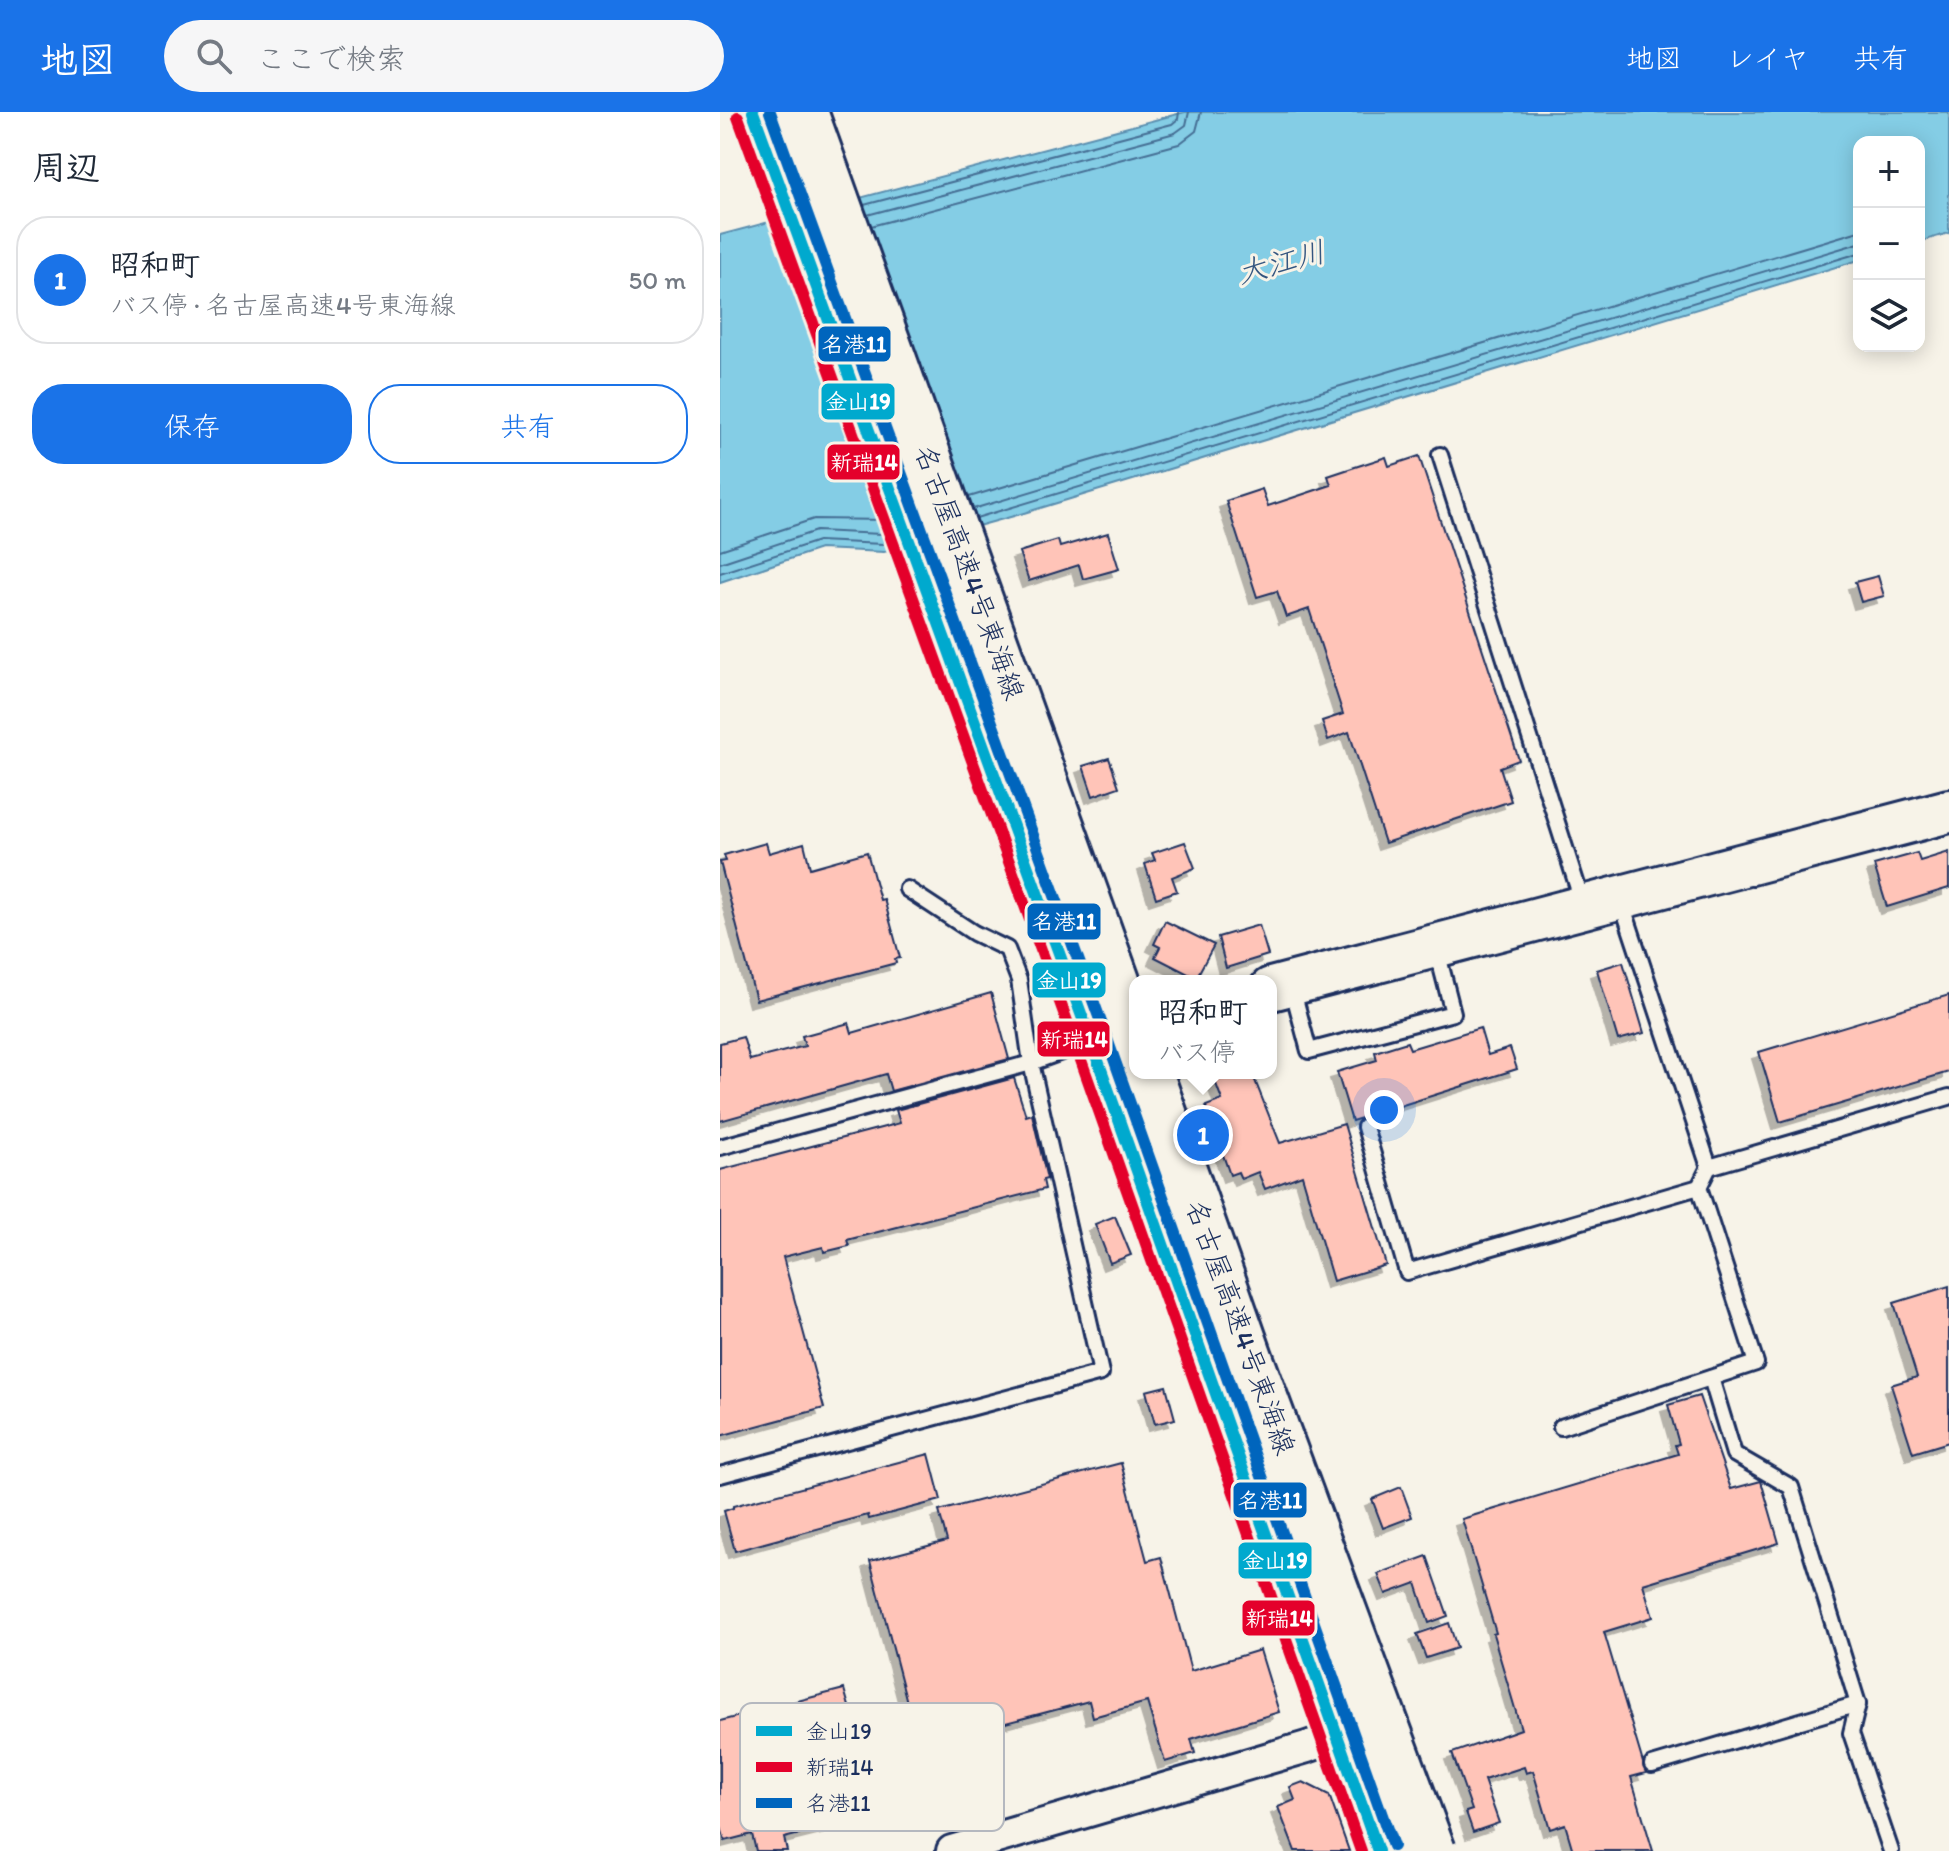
<!DOCTYPE html>
<html lang="ja">
<meta charset="utf-8">
<style>
body{margin:0;font-family:Itim,"Klee One",sans-serif;background:#f6f6f7;color:#1f2937}
.controls{position:absolute;right:24px;top:24px;display:grid;overflow:hidden;border-radius:16px;box-shadow:0 4px 20px #0003}
.controls button{width:72px;height:72px;display:grid;place-items:center;padding:0;border:0;border-bottom:2px solid #e0e1e3;background:#fff;color:#1f2937;font:40px sans-serif}
.you{position:absolute;left:664px;top:998px;width:28px;height:28px;margin:-20px;border:6px solid #fff;border-radius:50%;background:#1a73e8;box-shadow:0 0 0 12px #1a73e833}
.badge{display:grid;place-items:center;width:52px;height:52px;border-radius:50%;background:#1a73e8;color:#fff;font-size:26px;font-weight:700}
.pin{position:absolute;translate:-50% -50%;border:4px solid #fff;box-shadow:0 2px 8px #0006}
.popup{position:absolute;left:409px;top:863px;width:148px;height:104px;box-sizing:border-box;display:grid;place-content:center;border-radius:16px;background:#fff;filter:drop-shadow(0 2px 6px #0005);font-size:26px;white-space:nowrap;color:#747a83}
.popup b{font-size:30px;color:#1f2937}
.popup::after{content:'';position:absolute;left:50%;top:100%;margin-left:-16px;border:16px solid transparent;border-top-color:#fff}
.list{margin:0;padding:0;list-style:none}
h2{display:flex;justify-content:space-between;align-items:center;height:104px;margin:0;padding:0 32px;font-size:34px}
h2 small{font-size:26px;font-weight:400;color:#747a83}
.list li{display:grid;grid-template-columns:52px 1fr auto;gap:24px;align-items:center;box-sizing:border-box;height:128px;margin:0 16px 16px;padding:0 16px;border:2px solid #e0e1e3;border-radius:32px}
.list b{display:block;font-size:30px;white-space:nowrap}
.list p{margin:0;font-size:26px;white-space:nowrap;color:#747a83}
.list em{font-size:26px;font-style:normal;color:#747a83}
.actions{display:flex;gap:16px;padding:24px 32px}
.actions a{flex:1;padding:18px 0;border:2px solid #1a73e8;border-radius:32px;text-align:center;font-size:28px;color:#1a73e8}
.actions .main{background:#1a73e8;color:#fff}
.icon{flex:none;width:44px;height:44px;fill:none;stroke:currentColor;stroke-width:2;stroke-linecap:round;stroke-linejoin:round}
.map{position:relative;flex:none;width:1229px;height:1739px;overflow:hidden}
header{display:flex;align-items:center;gap:48px;box-sizing:border-box;height:112px;padding:0 40px;background:#1a73e8;color:#fff}
header strong{font-size:38px}
nav{display:flex;gap:44px;margin-inline-start:auto;font-size:28px}
.search{width:560px;height:72px;background:#f6f6f7;display:flex;align-items:center;gap:20px;box-sizing:border-box;padding:0 28px;border-radius:44px;color:#747a83;font-size:30px}
main{display:flex}
aside{flex:1;background:#fff}
.map>svg:first-child{display:block}
.water{fill:#84cde5;stroke:#5a8eaf;stroke-width:2}
.lines{fill:none;stroke-linecap:round;stroke-linejoin:round}
.shore{stroke:#456e94;stroke-width:2}
.building{fill:#ffc4b8;stroke:#1b2f5e;stroke-width:2;filter:url(#shadow)}
.lane-casing{stroke:#1b2f5e;stroke-width:20}
.street-casing{stroke:#1b2f5e;stroke-width:36}
.secondary-casing{stroke:#1b2f5e;stroke-width:48}
.lane{stroke:#f7f3e8;stroke-width:14}
.street{stroke:#f7f3e8;stroke-width:30}
.secondary{stroke:#f7f3e8;stroke-width:42}
.highway-bridge-casing{stroke:#1b2f5e;stroke-width:50;stroke-linecap:butt}
.highway-bridge{stroke:#f7f3e8;stroke-width:44}
.bus-1-casing{stroke:#f7f3e8;stroke-width:18}
.bus-2-casing{stroke:#f7f3e8;stroke-width:18}
.bus-3-casing{stroke:#f7f3e8;stroke-width:18}
.bus-1{stroke:#00a9ce;stroke-width:12}
.bus-2{stroke:#e4002b;stroke-width:12}
.bus-3{stroke:#0065bd;stroke-width:12}
.labels{text-anchor:middle;dominant-baseline:central;stroke-width:6;stroke-linejoin:round;paint-order:stroke}
.street-label{font-size:28px;fill:#1b2f5e;stroke:#f7f3e8}
.water-label{font-size:30px;font-style:italic;fill:#355680;stroke:#f7f3e8}
.key{fill:#f7f3e8;stroke:#b5b8bf;stroke-width:2}
.key-label{font-size:22px;fill:#1b2f5e}
.line-badge{stroke:#f7f3e8;stroke-width:3}
.badge-label{font-size:22px;text-anchor:middle;font-weight:bold;fill:#fff}
</style>
<header>
<strong>地図</strong>
<div class="search"><svg class="icon" aria-label="search" viewBox="0 0 24 24"><circle cx="10" cy="10" r="6"/><path d="M15 15l6 6"/></svg>ここで検索</div>
<nav><a>地図</a><a>レイヤ</a><a>共有</a></nav>
</header>
<main>
<aside>
<h2>周辺<small></small></h2>
<ul class="list">
<li><span class="badge">1</span><div><b>昭和町</b><p>バス停 · 名古屋高速4号東海線</p></div><em>50 m</em></li>
</ul>
<div class="actions"><a class="main">保存</a><a>共有</a></div>
</aside>
<div class="map">
<svg width="1229" height="1739" viewBox="0 0 1229 1739">
<defs>
<filter id="shadow"><feDropShadow dx="-7" dy="7" stdDeviation="0" flood-color="#0004"/></filter>
</defs>
<rect width="100%" height="100%" fill="#f7f3e8"/>
<filter id="ink" filterUnits="userSpaceOnUse"><feTurbulence type="fractalNoise" baseFrequency=".0125" numOctaves="2"/><feDisplacementMap in="SourceGraphic" scale="16" xChannelSelector="R" yChannelSelector="G"/><feConvolveMatrix kernelMatrix="1 2 1 2 8 2 1 2 1" color-interpolation-filters="sRGB"/></filter>
<g filter="url(#ink)">
<path class="water" d="M 465,0 L 1229,0 L 1229,121 L 1199,130 L 1199,30 L 1139,30 L 1139,148 L 294,404 L 164,440 L 100,437 L 0,470 L 0,123 Z"/>
<g class="lines">
<g class="shore">
<path d="M 144,93 L 452,12 L 458,7 L 459,0"/>
<path d="M 147,103 L 455,21 L 466,13 L 469,0"/>
<path d="M 151,114 L 459,32 L 476,19 L 481,0"/>
<path d="M 249,385 L 1139,119"/>
<path d="M 253,397 L 1139,131"/>
<path d="M 256,406 L 1139,141"/>
<path d="M 0,438 L 94,407 L 168,408"/>
<path d="M 0,451 L 96,419 L 162,422 L 172,419"/>
<path d="M 0,461 L 98,429 L 163,432 L 175,429"/>
</g>
</g>
<g class="building">
<path d="M 699,344 L 799,648 L 780,655 L 791,689 L 665,731 L 629,620 L 608,628 L 602,609 L 623,602 L 589,497 L 566,505 L 557,479 L 537,485 L 506,389 L 542,377 L 548,394 L 611,373 L 608,364 L 635,355 L 666,345 L 669,354 Z"/>
<path d="M 388,421 L 399,457 L 363,467 L 359,453 L 309,469 L 299,440 L 338,428 L 340,435 Z"/>
<path d="M 1158,464 L 1164,484 L 1141,490 L 1135,470 Z"/>
<path d="M 389,646 L 399,675 L 373,684 L 363,654 Z"/>
<path d="M 465,730 L 475,756 L 452,765 L 457,779 L 436,786 L 425,752 L 435,748 L 432,741 Z"/>
<path d="M 46,731 L 49,741 L 84,731 L 90,756 L 147,740 L 160,788 L 164,787 L 180,846 L 175,847 L 176,851 L 36,888 L 0,750 L 6,749 L 4,743 Z"/>
<path d="M 1229,740 L 1229,776 L 1167,795 L 1154,753 L 1197,741 L 1200,749 Z"/>
<path d="M 445,809 L 494,833 L 476,866 L 435,845 L 440,835 L 434,832 Z"/>
<path d="M 539,813 L 548,843 L 506,856 L 498,825 Z"/>
<path d="M 903,850 L 924,921 L 898,928 L 877,858 Z"/>
<path d="M 271,881 L 289,947 L 171,979 L 166,962 L 0,1009 L 0,931 L 23,925 L 30,948 L 85,934 L 82,924 L 129,911 L 132,921 Z"/>
<path d="M 1229,883 L 1229,960 L 1060,1010 L 1039,940 Z"/>
<path d="M 760,916 L 768,943 L 790,936 L 797,957 L 632,1009 L 617,960 L 657,948 L 655,940 L 687,930 L 690,937 Z"/>
<path d="M 492,961 L 532,961 L 560,1031 L 624,1012 L 666,1153 L 613,1169 L 582,1063 L 545,1077 L 538,1060 L 521,1067 L 518,1060 L 510,1063 L 486,994 L 502,988 Z"/>
<path d="M 294,966 L 306,1004 L 312,1002 L 327,1067 L 323,1068 L 325,1077 L 127,1128 L 129,1134 L 104,1140 L 103,1135 L 63,1145 L 104,1296 L 0,1324 L 0,1058 L 180,1011 L 176,998 Z"/>
<path d="M 395,1104 L 411,1143 L 390,1151 L 375,1112 Z"/>
<path d="M 1229,1174 L 1229,1330 L 1193,1341 L 1171,1273 L 1197,1265 L 1174,1191 Z"/>
<path d="M 446,1274 L 455,1307 L 435,1312 L 426,1279 Z"/>
<path d="M 979,1284 L 1011,1377 L 1041,1369 L 1059,1431 L 923,1472 L 933,1505 L 884,1520 L 926,1661 L 911,1665 L 933,1739 L 853,1739 L 845,1712 L 830,1717 L 813,1659 L 806,1661 L 804,1655 L 764,1668 L 779,1711 L 753,1720 L 746,1700 L 752,1698 L 732,1641 L 801,1617 L 773,1522 L 776,1521 L 742,1407 L 958,1342 L 955,1333 L 959,1332 L 948,1293 Z"/>
<path d="M 209,1342 L 221,1388 L 149,1407 L 148,1403 L 15,1439 L 4,1399 L 13,1396 L 13,1394 Z"/>
<path d="M 401,1351 L 427,1449 L 441,1445 L 471,1559 L 540,1538 L 559,1600 L 471,1627 L 475,1641 L 445,1650 L 427,1590 L 373,1605 L 369,1589 L 202,1633 L 193,1597 L 189,1598 L 150,1449 L 227,1429 L 219,1399 Z"/>
<path d="M 681,1375 L 692,1405 L 663,1416 L 652,1387 Z"/>
<path d="M 707,1444 L 728,1504 L 709,1511 L 696,1471 L 666,1482 L 658,1462 Z"/>
<path d="M 729,1511 L 737,1536 L 706,1546 L 697,1522 Z"/>
<path d="M 124,1577 L 133,1608 L 143,1605 L 153,1644 L 143,1646 L 151,1680 L 106,1691 L 112,1714 L 64,1726 L 67,1739 L 36,1739 L 32,1722 L 5,1729 L 0,1712 L 0,1609 Z"/>
<path d="M 583,1670 L 609,1683 L 629,1739 L 575,1739 L 558,1695 L 575,1688 L 570,1675 Z"/>
</g>
<g class="lines">
<g class="lane-casing">
<g id="lane">
<path d="M 720,343 L 863,792"/>
<path d="M 901,789 L 989,1055 L 1229,985"/>
<path d="M 572,875 L 589,939 L 733,901 L 716,835"/>
<path d="M 645,1015 L 687,1160 L 979,1075"/>
<path d="M 0,1035 L 311,951 L 377,927"/>
<path d="M 991,1266 L 1014,1342 L 1071,1375 L 1138,1592 L 1131,1621 L 1171,1739"/>
<path d="M 841,1315 L 1036,1251 L 979,1075 L 989,1055"/>
<path d="M 0,1363 L 381,1261 L 311,951 L 299,868 L 287,837 L 254,821 L 187,777"/>
<path d="M 932,1653 L 1138,1592"/>
</g>
</g>
<g class="street-casing">
<path id="street" d="M 232,1739 L 587,1635 L 651,1613"/>
</g>
<g class="secondary-casing">
<path id="secondary" d="M 551,877 L 1229,699"/>
</g>
<use href="#lane" class="lane"/>
<use href="#street" class="street"/>
<use href="#secondary" class="secondary"/>
<g class="highway-bridge-casing">
<g id="highway-bridge">
<path d="M 50,0 L 203,435 L 676,1739"/>
<path d="M 85,0 L 415,919"/>
<path d="M 430,961 L 530,1245 L 713,1739"/>
</g>
</g>
<use href="#highway-bridge" class="highway-bridge"/>
<g class="bus-1-casing">
<path id="bus-1" d="M 33,0 L 371,929 L 658,1739"/>
</g>
<g class="bus-2-casing">
<path id="bus-2" d="M 18,5 L 356,934 L 641,1739"/>
</g>
<g class="bus-3-casing">
<path id="bus-3" d="M 50,0 L 386,924 L 673,1734"/>
</g>
<use href="#bus-1" class="bus-1"/>
<use href="#bus-2" class="bus-2"/>
<use href="#bus-3" class="bus-3"/>
</g>
</g>
<g class="labels">
<g class="street-label">
<text transform="translate(250 460) rotate(70)">名古屋高速4号東海線</text>
<text transform="translate(521 1215) rotate(70)">名古屋高速4号東海線</text>
</g>
<g class="water-label">
<text transform="translate(561 150) rotate(-15)">大江川</text>
</g>
</g>
<rect x="20" y="1591" width="264" height="128" rx="12" class="key"/>
<rect x="36" y="1614" width="36" height="10" fill="#00a9ce"/>
<rect x="36" y="1650" width="36" height="10" fill="#e4002b"/>
<rect x="36" y="1686" width="36" height="10" fill="#0065bd"/>
<g class="key-label">
<text x="86" y="1627">金山19</text>
<text x="86" y="1663">新瑞14</text>
<text x="86" y="1699">名港11</text>
</g>
<g class="line-badge">
<rect x="97" y="213" width="75" height="38" rx="8" fill="#0065bd"/>
<rect x="100" y="270" width="76" height="39" rx="8" fill="#00a9ce"/>
<rect x="106" y="331" width="75" height="38" rx="8" fill="#e4002b"/>
<rect x="306" y="790" width="76" height="39" rx="8" fill="#0065bd"/>
<rect x="311" y="849" width="76" height="38" rx="8" fill="#00a9ce"/>
<rect x="316" y="908" width="75" height="38" rx="8" fill="#e4002b"/>
<rect x="512" y="1369" width="76" height="38" rx="8" fill="#0065bd"/>
<rect x="517" y="1429" width="76" height="39" rx="8" fill="#00a9ce"/>
<rect x="521" y="1487" width="75" height="38" rx="8" fill="#e4002b"/>
</g>
<g class="badge-label">
<text x="134" y="240">名港11</text>
<text x="138" y="297">金山19</text>
<text x="144" y="358">新瑞14</text>
<text x="344" y="817">名港11</text>
<text x="349" y="876">金山19</text>
<text x="354" y="935">新瑞14</text>
<text x="550" y="1396">名港11</text>
<text x="555" y="1456">金山19</text>
<text x="559" y="1514">新瑞14</text>
</g>
</svg>
<div class="controls">
<button>+</button>
<button>−</button>
<button><svg class="icon" aria-label="layers" viewBox="0 0 24 24"><path d="M12 4l9 5-9 5-9-5zM3 14l9 5 9-5"/></svg></button>
</div>
<div class="you"></div>
<div class="pin badge" style="left:483px;top:1023px">1</div>
<div class="popup"><b>昭和町</b>バス停</div>
</div>
</main>
